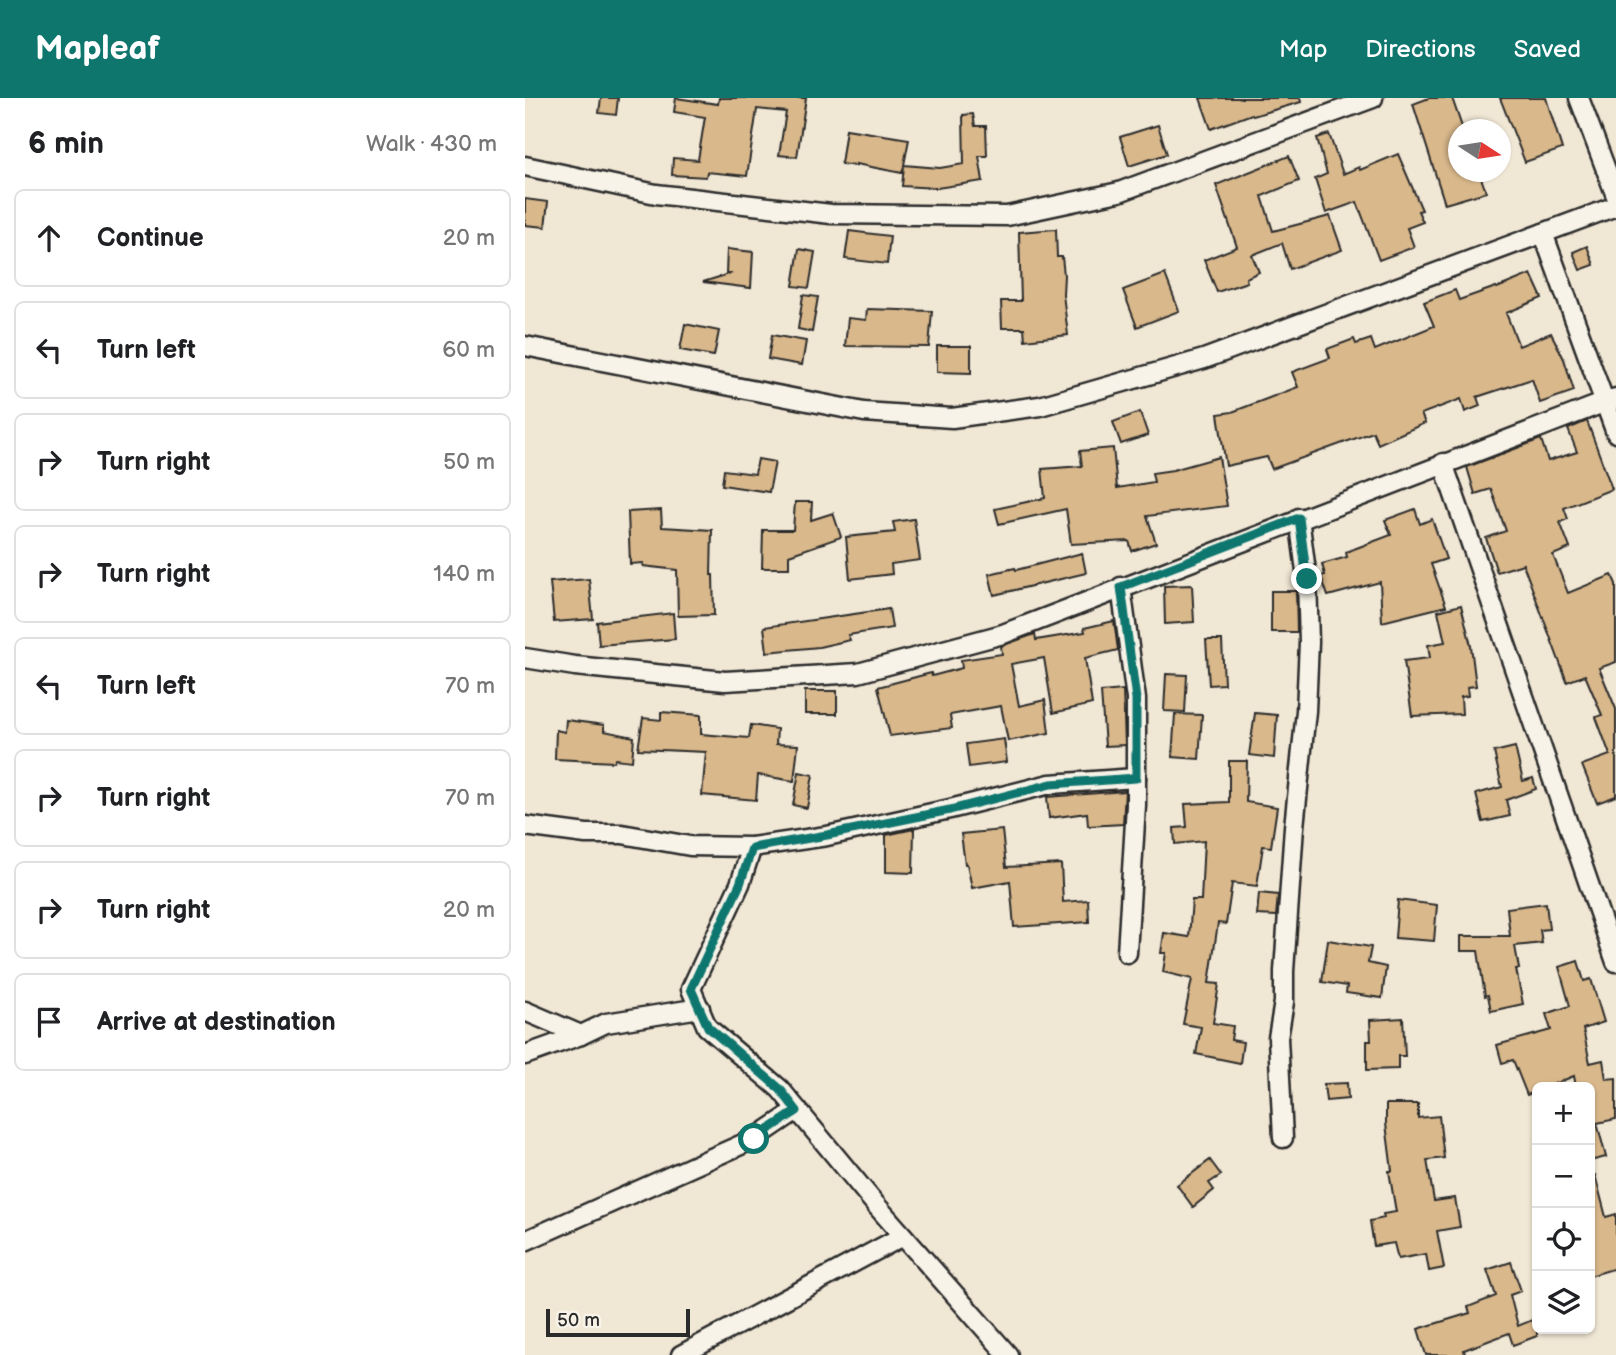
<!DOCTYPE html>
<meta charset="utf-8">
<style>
body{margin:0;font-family:"Balsamiq Sans",sans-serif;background:#f6f6f6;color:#202124}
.controls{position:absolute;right:21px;bottom:21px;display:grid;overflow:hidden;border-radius:10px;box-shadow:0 2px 5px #0004}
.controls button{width:63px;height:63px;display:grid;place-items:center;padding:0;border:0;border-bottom:2px solid #e0e0e0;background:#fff;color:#202124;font:35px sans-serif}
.compass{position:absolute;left:923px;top:21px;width:63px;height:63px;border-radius:50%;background:#fff;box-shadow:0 2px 5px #0004;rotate:102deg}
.scale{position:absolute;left:21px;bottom:18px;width:144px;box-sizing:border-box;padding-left:7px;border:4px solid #2b2b2b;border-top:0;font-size:19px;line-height:24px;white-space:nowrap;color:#2b2b2b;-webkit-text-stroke:5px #f7f3e8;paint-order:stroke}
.stop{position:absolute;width:21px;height:21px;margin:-16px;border:5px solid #0f766e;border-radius:50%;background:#fff}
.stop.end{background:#0f766e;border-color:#fff;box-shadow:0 2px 7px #0008}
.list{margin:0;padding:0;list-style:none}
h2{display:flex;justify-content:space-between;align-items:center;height:91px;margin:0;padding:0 28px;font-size:30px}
h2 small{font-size:23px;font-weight:400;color:#757577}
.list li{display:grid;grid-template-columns:46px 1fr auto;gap:21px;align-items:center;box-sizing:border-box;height:98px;margin:0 14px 14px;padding:0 14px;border:2px solid #e0e0e0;border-radius:10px}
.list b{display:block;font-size:26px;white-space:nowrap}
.list em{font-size:23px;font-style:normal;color:#757577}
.icon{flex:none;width:38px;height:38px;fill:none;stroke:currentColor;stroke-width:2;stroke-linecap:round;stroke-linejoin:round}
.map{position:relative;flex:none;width:1091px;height:1257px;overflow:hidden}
header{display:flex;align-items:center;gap:42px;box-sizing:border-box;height:98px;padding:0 35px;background:#0f766e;color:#fff}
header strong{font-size:33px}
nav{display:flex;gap:38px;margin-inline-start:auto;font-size:24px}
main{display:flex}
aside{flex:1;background:#fff}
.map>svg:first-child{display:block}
.building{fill:#d9b88b;stroke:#2b2b2b;stroke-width:2}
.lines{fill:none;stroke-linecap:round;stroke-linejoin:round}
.minor-casing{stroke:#2b2b2b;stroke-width:23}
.minor{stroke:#f7f3e8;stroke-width:18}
.route{stroke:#0f766e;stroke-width:9}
</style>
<header>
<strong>Mapleaf</strong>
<nav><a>Map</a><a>Directions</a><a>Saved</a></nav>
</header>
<main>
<aside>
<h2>6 min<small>Walk · 430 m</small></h2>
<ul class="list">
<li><svg class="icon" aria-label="ahead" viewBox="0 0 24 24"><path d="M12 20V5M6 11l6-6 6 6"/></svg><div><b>Continue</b></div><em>20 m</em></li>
<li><svg class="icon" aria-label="left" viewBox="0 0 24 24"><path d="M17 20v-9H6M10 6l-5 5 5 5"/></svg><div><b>Turn left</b></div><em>60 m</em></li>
<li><svg class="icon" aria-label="right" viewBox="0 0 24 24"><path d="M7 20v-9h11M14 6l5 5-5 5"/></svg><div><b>Turn right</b></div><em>50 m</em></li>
<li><svg class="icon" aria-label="right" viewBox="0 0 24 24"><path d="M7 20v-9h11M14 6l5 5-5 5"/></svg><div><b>Turn right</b></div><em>140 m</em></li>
<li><svg class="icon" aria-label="left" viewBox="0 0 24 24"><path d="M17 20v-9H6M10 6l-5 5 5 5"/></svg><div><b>Turn left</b></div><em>70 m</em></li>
<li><svg class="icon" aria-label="right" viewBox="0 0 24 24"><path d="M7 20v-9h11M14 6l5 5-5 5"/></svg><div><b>Turn right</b></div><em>70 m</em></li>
<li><svg class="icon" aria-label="right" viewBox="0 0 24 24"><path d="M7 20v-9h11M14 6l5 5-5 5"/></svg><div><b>Turn right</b></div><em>20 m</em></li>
<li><svg class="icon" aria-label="arrive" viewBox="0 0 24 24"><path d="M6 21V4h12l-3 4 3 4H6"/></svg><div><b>Arrive at destination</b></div></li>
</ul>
</aside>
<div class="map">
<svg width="1091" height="1257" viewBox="0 0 1091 1257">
<rect width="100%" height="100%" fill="#f1e7d5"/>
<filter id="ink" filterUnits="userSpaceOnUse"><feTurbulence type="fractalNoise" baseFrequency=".0143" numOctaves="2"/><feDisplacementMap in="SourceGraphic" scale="14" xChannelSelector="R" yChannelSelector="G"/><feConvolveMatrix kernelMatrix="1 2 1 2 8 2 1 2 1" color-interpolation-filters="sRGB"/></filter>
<g filter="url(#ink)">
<g class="building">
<path d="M 76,0 L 93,0 L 91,17 L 74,15 Z"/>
<path d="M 151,0 L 193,6 L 194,0 L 281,0 L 272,59 L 254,57 L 261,14 L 232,11 L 222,78 L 182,74 L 181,79 L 147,77 L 148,60 L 173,62 L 180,19 L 149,14 Z"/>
<path d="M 675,0 L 775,0 L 776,4 L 728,18 L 727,16 L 686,31 Z"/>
<path d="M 904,0 L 927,0 L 938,32 L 934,32 L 934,74 L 954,74 L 961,94 L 920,106 L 888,6 Z"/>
<path d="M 975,0 L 1021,0 L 1037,51 L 1000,64 Z"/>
<path d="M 448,16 L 450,28 L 461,28 L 462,58 L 454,58 L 458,83 L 412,90 L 377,88 L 379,68 L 377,75 L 331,66 L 331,68 L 316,66 L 321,31 L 384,41 L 379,67 L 415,70 L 439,66 L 438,17 Z"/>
<path d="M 633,27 L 642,56 L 604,68 L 595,39 Z"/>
<path d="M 804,36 L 818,76 L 834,69 L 835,72 L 873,56 L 897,112 L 893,113 L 898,124 L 882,130 L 889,149 L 854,162 L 832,104 L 801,115 L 790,81 L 802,76 L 792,40 Z"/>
<path d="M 764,58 L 774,83 L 737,98 L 748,133 L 805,118 L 817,152 L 765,171 L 757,145 L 727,157 L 734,174 L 721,180 L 722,184 L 692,194 L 679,162 L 712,149 L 691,87 Z"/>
<path d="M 0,101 L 23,104 L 20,129 L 0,127 Z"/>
<path d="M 531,131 L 532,159 L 537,159 L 539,177 L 538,196 L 543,237 L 500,242 L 499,230 L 477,230 L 476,203 L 496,203 L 494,134 Z"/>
<path d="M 324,133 L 365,138 L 362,166 L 320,161 Z"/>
<path d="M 1062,148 L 1069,167 L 1055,172 L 1048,154 Z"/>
<path d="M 202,151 L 228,154 L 226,190 L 178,184 L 207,175 L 201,175 Z"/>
<path d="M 274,151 L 290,154 L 284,190 L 268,188 Z"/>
<path d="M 640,176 L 654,213 L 612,229 L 598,192 Z"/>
<path d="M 1006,176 L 1017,200 L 981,215 L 994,248 L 1026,235 L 1039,261 L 1049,293 L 1015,305 L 1007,281 L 952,299 L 955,308 L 940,314 L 936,301 L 896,316 L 900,325 L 853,346 L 848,334 L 747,371 L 742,359 L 701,368 L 693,316 L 707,314 L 773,289 L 767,274 L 805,260 L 802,251 L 829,241 L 831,246 L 846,241 L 850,252 L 909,228 L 899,204 L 930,192 L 934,202 L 971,189 L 972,190 Z"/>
<path d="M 278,197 L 293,199 L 287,234 L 273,231 Z"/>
<path d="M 342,211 L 407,213 L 404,249 L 320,248 L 323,220 L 341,222 Z"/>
<path d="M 160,226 L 194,233 L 189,258 L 155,252 Z"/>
<path d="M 247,237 L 281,243 L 277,267 L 243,261 Z"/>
<path d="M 412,248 L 446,248 L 446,275 L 412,274 Z"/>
<path d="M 615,314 L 623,337 L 596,346 L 588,324 Z"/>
<path d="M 1062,323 L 1087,391 L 1039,410 L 1043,421 L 1035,424 L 1045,450 L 1028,457 L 1043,495 L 1087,477 L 1091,486 L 1091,564 L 1074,570 L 1091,611 L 1091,698 L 1072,705 L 1057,667 L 1085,657 L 1071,619 L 1077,617 L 1060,577 L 1042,584 L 998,466 L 972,474 L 961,440 L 981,433 L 966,391 L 950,396 L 942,369 L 1016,341 L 1023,363 L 1052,354 L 1043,331 Z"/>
<path d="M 588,350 L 592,390 L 629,384 L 627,375 L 648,372 L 694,359 L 702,408 L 622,418 L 631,445 L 607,453 L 604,443 L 546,446 L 541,411 L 474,426 L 470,411 L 520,400 L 517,371 L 557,368 L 555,353 Z"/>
<path d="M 233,361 L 250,364 L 244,394 L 197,387 L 199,372 L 230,376 Z"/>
<path d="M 270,404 L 287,404 L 286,422 L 308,415 L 316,439 L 264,457 L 264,470 L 237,470 L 238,432 L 268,432 Z"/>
<path d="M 890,411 L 895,426 L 907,421 L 921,461 L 906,466 L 921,508 L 857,524 L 855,484 L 803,498 L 796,478 L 800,477 L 797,466 L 822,459 L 821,454 L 866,437 L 860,422 Z"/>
<path d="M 136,412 L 137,429 L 187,432 L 186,477 L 188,477 L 189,517 L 153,518 L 152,472 L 118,468 L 118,465 L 105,466 L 103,414 Z"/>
<path d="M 389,421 L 395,462 L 366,466 L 367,476 L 325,481 L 321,439 L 370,434 L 368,424 Z"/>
<path d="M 557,455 L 561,475 L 469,497 L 464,476 L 490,470 L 491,472 Z"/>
<path d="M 64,481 L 68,521 L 29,524 L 25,484 Z"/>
<path d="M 667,487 L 669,524 L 640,526 L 639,488 Z"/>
<path d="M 746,493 L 771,493 L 772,534 L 746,534 Z"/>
<path d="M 936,507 L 946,548 L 951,588 L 942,589 L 943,598 L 936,599 L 937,616 L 887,618 L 879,563 L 905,560 L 903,547 L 920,544 L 913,513 Z"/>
<path d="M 364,511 L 367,530 L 323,537 L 325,542 L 294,549 L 242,554 L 239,529 Z"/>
<path d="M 148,515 L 150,541 L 74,547 L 72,524 Z"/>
<path d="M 589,523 L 593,552 L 560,560 L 567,606 L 528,615 L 519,560 L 486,566 L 494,608 L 520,602 L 524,635 L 483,643 L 476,608 L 425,617 L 427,630 L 365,638 L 353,589 L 406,575 L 407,578 L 437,570 L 436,562 L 477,556 L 476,548 L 510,536 L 511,542 L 560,534 L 559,530 Z"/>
<path d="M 681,542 L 697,542 L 699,586 L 684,587 Z"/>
<path d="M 641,576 L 662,577 L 660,614 L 639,613 Z"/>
<path d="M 598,592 L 600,647 L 580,648 L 576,594 Z"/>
<rect x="280" y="593" width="32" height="23"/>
<path d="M 136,614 L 176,617 L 176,636 L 224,640 L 226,627 L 252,631 L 251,646 L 273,647 L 269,683 L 233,677 L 231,702 L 177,697 L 181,654 L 113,651 L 118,620 L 136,622 Z"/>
<path d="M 730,615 L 752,617 L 749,660 L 724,657 Z"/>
<path d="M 650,616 L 677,617 L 674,661 L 647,659 Z"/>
<path d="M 41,622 L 79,627 L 79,633 L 109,639 L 107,663 L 90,661 L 89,664 L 30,661 L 31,632 L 40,634 Z"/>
<path d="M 479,641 L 482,664 L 444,669 L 441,646 Z"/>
<path d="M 990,649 L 998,683 L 1008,680 L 1011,691 L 981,702 L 985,718 L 958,724 L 951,696 L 977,689 L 969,654 Z"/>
<path d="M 704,663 L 722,663 L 721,704 L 752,709 L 746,749 L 738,748 L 732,788 L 707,785 L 701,826 L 693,825 L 684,885 L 694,886 L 688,925 L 708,928 L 706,942 L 718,944 L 715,965 L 671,956 L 676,929 L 658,926 L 667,881 L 638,874 L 641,855 L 636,855 L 639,835 L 664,839 L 667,802 L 676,802 L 679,743 L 650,746 L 649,730 L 662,729 L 660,706 L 704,704 Z"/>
<path d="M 274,674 L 288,677 L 282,710 L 268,707 Z"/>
<path d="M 600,693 L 598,726 L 563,728 L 562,715 L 524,720 L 522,699 Z"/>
<path d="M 389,731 L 388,775 L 361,774 L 361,737 Z"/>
<path d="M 477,732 L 481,769 L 536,766 L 538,804 L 563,802 L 564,824 L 489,829 L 485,783 L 447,790 L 442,766 L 440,766 L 436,736 Z"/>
<path d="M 734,795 L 753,797 L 751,818 L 732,817 Z"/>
<path d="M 873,802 L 912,807 L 909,843 L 870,840 Z"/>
<path d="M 1021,805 L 1024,831 L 1015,832 L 1017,845 L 990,848 L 994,871 L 991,871 L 998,906 L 966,913 L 963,897 L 960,898 L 953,853 L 936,853 L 936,838 L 985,838 L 982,810 Z"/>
<path d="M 803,842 L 846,849 L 843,865 L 861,869 L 857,900 L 821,895 L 822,888 L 797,884 Z"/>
<path d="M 1053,863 L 1059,883 L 1066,881 L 1079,924 L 1058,931 L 1065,965 L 1078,962 L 1081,981 L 1091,980 L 1091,1021 L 1072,1025 L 1081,1059 L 1065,1063 L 1065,989 L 1051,989 L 1049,978 L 1022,989 L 1012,989 L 1012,993 L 1002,997 L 988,962 L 977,965 L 972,947 L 1026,932 L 1021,916 L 1045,908 L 1034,869 Z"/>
<path d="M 878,920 L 880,958 L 873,958 L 873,971 L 842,972 L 842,943 L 846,943 L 845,922 Z"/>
<path d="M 822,985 L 823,1001 L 801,1003 L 799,986 Z"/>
<path d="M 861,1006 L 893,1006 L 893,1020 L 914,1018 L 919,1060 L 902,1062 L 909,1103 L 930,1100 L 935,1129 L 912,1133 L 919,1170 L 904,1173 L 901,1156 L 873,1161 L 869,1145 L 849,1148 L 845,1123 L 859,1120 L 858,1116 L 871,1114 L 864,1073 L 867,1073 L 861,1026 Z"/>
<path d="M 685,1062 L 696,1077 L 684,1085 L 689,1092 L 668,1109 L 652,1087 Z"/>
<path d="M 1070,1077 L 1081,1119 L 1091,1116 L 1091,1170 L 1065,1178 L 1065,1078 Z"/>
<path d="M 986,1164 L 996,1193 L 985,1197 L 993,1228 L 1012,1220 L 1012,1238 L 988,1247 L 984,1235 L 939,1252 L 940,1257 L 901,1257 L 893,1231 L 945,1215 L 943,1209 L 971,1198 L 962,1172 Z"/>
</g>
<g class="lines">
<g class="minor-casing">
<g id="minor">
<path d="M 1054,0 L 1091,98"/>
<path d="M 0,68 L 131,96 L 306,116 L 482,118 L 594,94 L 848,0"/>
<path d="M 1018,135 L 1091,335"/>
<path d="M 0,248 L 339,314 L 427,320 L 515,308 L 679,261 L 1091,108"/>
<path d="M 918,365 L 1091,864"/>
<path d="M 596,489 L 611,601 L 611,707 L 602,855"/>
<path d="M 0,560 L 50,568 L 200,583 L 333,575 L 478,536 L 1091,300"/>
<path d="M 0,728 L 61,736 L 97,736 L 165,748 L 227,749 L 302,738 L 425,711 L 525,686 L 611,680"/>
<path d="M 227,749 L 215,786 L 166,891 L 182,929 L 255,991 L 351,1107 L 483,1257"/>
<path d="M 0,913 L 56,937"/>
<path d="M 0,957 L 56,937 L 81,925 L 175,910"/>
<path d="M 758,1040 L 753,940 L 759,904 L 759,873 L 769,729 L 781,613 L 784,544 L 782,481 L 774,420"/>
<path d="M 0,1143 L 229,1041 L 272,1012"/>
<path d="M 156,1257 L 378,1138"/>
</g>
</g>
<use href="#minor" class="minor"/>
</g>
</g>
<g class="lines" filter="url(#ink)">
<path class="route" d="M 229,1041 L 272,1013 L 255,991 L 183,929 L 166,891 L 215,786 L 227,750 L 302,737 L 425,712 L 526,686 L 611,680 L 611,601 L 596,489 L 774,420 L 782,481"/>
</g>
</svg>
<div class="controls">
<button>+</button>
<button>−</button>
<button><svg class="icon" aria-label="locate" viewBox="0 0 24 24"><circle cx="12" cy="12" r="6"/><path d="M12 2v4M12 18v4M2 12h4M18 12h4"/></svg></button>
<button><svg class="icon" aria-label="layers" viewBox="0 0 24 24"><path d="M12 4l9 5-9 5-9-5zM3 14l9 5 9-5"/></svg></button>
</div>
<svg class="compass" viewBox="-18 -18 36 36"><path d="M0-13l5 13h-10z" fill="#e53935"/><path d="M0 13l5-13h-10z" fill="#757577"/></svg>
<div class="scale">50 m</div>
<div class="stop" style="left:229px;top:1041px"></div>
<div class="stop end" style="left:782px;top:481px"></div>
</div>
</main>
